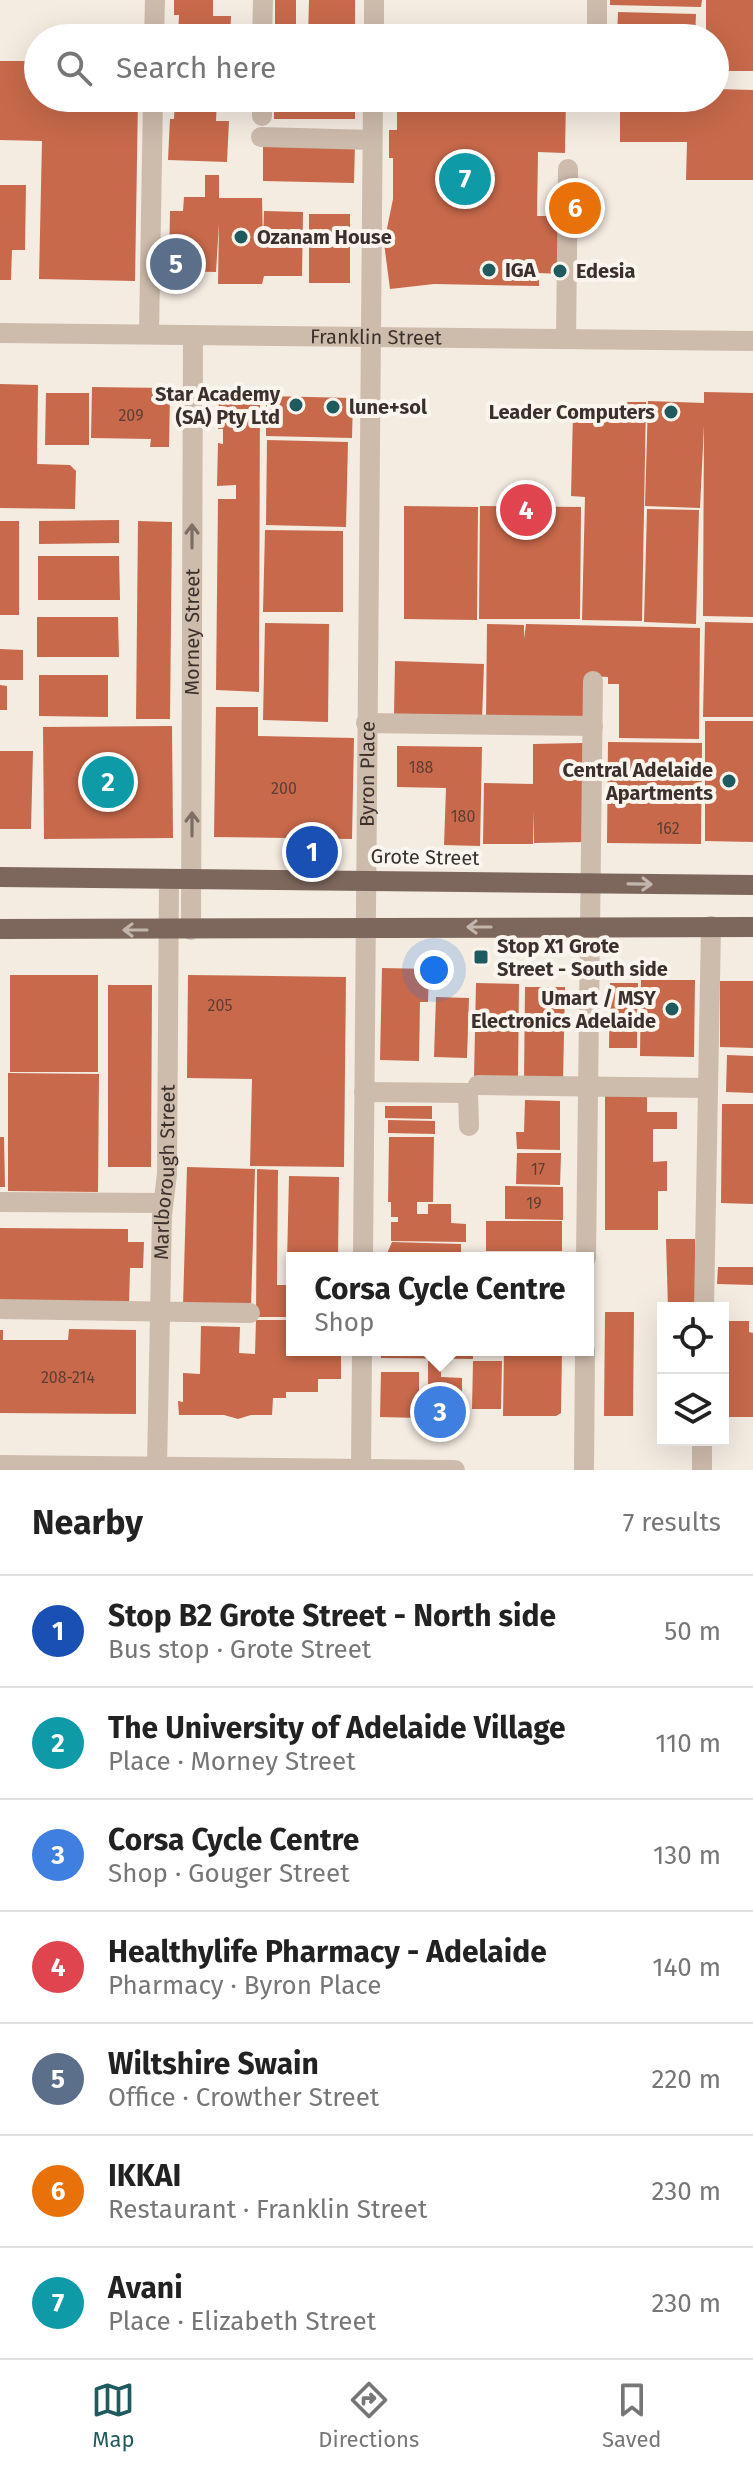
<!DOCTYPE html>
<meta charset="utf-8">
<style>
body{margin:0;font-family:"Fira Sans",sans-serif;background:#f6f6f6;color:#222}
.controls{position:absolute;right:24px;bottom:24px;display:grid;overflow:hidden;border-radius:0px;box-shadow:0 8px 32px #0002}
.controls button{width:72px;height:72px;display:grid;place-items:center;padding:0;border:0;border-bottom:2px solid #e0e0e0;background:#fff;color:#222;font:40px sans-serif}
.you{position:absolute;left:434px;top:970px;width:28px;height:28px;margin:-20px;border:6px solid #fff;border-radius:50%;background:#1a73e8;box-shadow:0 0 0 12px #1a73e833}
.badge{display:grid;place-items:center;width:52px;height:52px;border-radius:50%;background:#1f5a5e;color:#fff;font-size:26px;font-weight:700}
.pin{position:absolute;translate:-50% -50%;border:4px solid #fff;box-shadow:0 2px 8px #0006}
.popup{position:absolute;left:286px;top:1252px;width:308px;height:104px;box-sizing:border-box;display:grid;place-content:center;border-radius:0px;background:#fff;filter:drop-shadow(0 2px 6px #0005);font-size:26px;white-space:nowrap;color:#767676}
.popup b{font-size:30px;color:#222}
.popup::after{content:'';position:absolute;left:50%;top:100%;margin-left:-16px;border:16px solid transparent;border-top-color:#fff}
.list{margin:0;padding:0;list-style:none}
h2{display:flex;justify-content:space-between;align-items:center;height:104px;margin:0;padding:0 32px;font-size:34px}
h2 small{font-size:26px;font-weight:400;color:#767676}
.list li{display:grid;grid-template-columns:52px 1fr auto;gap:24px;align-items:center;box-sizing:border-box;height:112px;padding:0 32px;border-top:2px solid #e0e0e0}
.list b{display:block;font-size:30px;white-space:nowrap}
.list p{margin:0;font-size:26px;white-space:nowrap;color:#767676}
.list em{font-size:26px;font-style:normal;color:#767676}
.icon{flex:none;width:44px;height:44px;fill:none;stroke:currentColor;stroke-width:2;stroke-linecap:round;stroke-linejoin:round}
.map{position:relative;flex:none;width:753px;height:1470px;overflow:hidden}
.search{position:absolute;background:#fff;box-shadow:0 8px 32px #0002;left:24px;right:24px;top:24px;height:88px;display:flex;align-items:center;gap:20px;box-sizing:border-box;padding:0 28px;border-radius:44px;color:#767676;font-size:30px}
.sheet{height:888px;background:#fff}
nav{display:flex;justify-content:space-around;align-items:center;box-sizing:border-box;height:112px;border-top:2px solid #e0e0e0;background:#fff;font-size:22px;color:#767676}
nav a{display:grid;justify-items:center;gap:4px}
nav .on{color:#1f5a5e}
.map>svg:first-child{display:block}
.building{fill:#c8694b}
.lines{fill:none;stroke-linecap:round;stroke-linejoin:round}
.minor{stroke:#cdbbac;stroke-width:20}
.major{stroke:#7d675c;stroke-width:20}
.oneway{stroke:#7d6f65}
.oneway2{stroke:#c2b5ac}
.poi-dot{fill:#1f5a5e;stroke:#fbf5ee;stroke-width:3}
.labels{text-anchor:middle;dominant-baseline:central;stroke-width:8;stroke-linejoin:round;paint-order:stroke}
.number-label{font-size:16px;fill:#5e3e33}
.poi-label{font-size:20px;font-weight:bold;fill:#3b302b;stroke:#fbf5ee;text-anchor:start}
.street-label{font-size:20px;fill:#3b302b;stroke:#fbf5ee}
</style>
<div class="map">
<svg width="753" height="1470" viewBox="0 0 753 1470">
<rect width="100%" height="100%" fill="#f4ebe1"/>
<g class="building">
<path d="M 174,0 L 213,0 L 213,16 L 231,16 L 230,38 L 178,38 L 179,15 L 174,15 Z"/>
<rect x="275" y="0" width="21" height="38"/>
<path d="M 309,0 L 355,0 L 355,38 L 308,38 Z"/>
<path d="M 610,0 L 702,0 L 701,7 L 610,5 Z"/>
<path d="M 706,0 L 753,0 L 753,71 L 715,71 L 715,38 L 706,38 Z"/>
<path d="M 618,12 L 696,14 L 695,38 L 617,38 Z"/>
<path d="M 0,61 L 38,61 L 38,98 L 138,98 L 135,281 L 39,279 L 42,141 L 0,140 Z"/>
<path d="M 715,89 L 753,90 L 753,180 L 686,180 L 687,142 L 620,142 L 620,98 L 715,98 Z"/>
<path d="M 175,98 L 217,98 L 216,121 L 229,121 L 227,162 L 168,160 L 170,119 L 174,119 Z"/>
<rect x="274" y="98" width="81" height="21"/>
<path d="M 389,98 L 566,98 L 565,153 L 538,152 L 537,216 L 564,216 L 562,274 L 539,273 L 539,286 L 434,284 L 390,289 L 384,243 L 393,199 L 393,158 L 389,158 L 389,130 L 397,130 L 397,106 L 389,106 Z"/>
<path d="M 263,143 L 355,144 L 354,183 L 263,181 Z"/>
<path d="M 205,175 L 219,175 L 219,198 L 262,198 L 263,245 L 264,211 L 303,212 L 302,276 L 264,276 L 262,284 L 218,284 L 219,223 L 216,272 L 169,271 L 170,211 L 183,211 L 184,197 L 205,197 Z"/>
<path d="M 0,185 L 26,185 L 25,250 L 12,250 L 11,280 L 0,280 Z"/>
<rect x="309" y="214" width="41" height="69"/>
<path d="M 0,384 L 38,385 L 37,464 L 70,465 L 76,471 L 75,509 L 0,508 Z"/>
<path d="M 92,387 L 166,388 L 170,393 L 169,447 L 150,447 L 151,439 L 91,438 Z"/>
<path d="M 219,388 L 260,388 L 259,692 L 216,690 L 218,499 L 236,499 L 236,485 L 217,486 L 218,443 L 223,444 L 223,429 L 218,429 Z"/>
<path d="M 704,392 L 753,393 L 753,617 L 703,616 L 704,425 L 700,508 L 645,506 L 648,401 L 704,403 Z"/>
<path d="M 46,393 L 89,393 L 89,445 L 45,445 Z"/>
<path d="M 266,396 L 353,398 L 352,438 L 266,436 Z"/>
<path d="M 624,402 L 646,402 L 642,621 L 582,620 L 585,497 L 571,496 L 573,413 L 624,415 Z"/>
<path d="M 267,440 L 348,442 L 346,527 L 266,525 Z"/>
<path d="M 404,506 L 478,507 L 477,620 L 404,619 Z"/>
<path d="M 480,506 L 581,507 L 580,619 L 479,619 Z"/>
<path d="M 647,509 L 699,510 L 696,624 L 644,622 Z"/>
<path d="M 119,520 L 119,543 L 39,544 L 39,521 Z"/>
<rect x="0" y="521" width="19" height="94"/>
<path d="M 138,521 L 172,522 L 170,719 L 136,719 Z"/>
<path d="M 265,530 L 343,531 L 343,612 L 263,612 Z"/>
<path d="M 38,556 L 119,556 L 120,600 L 38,600 Z"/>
<path d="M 37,617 L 118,617 L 119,657 L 37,657 Z"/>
<path d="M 705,622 L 753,623 L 753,717 L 703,717 Z"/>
<path d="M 265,623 L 329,624 L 328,722 L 263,720 Z"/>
<path d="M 487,624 L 524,625 L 524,639 L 526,624 L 700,628 L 699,739 L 619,738 L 619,684 L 608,684 L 608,677 L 587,676 L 586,721 L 486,720 Z"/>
<path d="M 0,649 L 23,650 L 23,680 L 0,680 Z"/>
<path d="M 395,661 L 484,664 L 482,720 L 394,716 Z"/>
<path d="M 39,675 L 108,675 L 108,717 L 39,716 Z"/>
<path d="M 0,685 L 7,686 L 7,710 L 0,710 Z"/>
<path d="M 216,707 L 258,707 L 258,736 L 354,738 L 352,839 L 214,837 Z"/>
<path d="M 705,721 L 753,721 L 753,842 L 705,841 Z"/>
<path d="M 172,726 L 173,838 L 44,839 L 43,727 Z"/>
<path d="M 608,742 L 702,743 L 701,844 L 607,843 Z"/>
<path d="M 583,743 L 585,842 L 534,843 L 533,810 L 533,844 L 483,844 L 484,783 L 533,784 L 533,744 Z"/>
<path d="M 397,746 L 482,747 L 480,846 L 444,845 L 446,788 L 397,787 Z"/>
<path d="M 0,751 L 33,751 L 31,829 L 0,829 Z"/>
<path d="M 382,968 L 429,969 L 428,1002 L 420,1002 L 419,1061 L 380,1060 Z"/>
<rect x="10" y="975" width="88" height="97"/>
<path d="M 188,975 L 346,977 L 344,1167 L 250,1166 L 252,1079 L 187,1078 Z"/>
<path d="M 641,980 L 695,980 L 694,1057 L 640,1056 Z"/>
<path d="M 720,981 L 753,981 L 753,1048 L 720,1047 Z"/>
<path d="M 476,983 L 519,984 L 518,1077 L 474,1077 Z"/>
<path d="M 610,983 L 638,983 L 637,1048 L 609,1048 Z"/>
<path d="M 108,985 L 152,985 L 151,1167 L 108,1167 Z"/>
<path d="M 525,987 L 565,987 L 563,1081 L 524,1080 Z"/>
<path d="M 436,997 L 469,998 L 467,1058 L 434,1057 Z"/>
<path d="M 727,1055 L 753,1056 L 753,1093 L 726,1092 Z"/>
<path d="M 8,1073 L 99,1074 L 98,1192 L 8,1191 Z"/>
<path d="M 605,1095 L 647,1095 L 647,1112 L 677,1112 L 677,1129 L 653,1129 L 653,1162 L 667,1161 L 667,1191 L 658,1191 L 658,1230 L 605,1230 Z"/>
<path d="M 525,1100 L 560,1101 L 560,1150 L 517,1149 L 516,1132 L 524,1132 Z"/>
<path d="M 722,1104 L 753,1104 L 753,1204 L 721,1203 Z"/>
<path d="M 385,1106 L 432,1106 L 432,1119 L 385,1118 Z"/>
<path d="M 388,1120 L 435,1121 L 435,1134 L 388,1133 Z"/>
<path d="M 0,1137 L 4,1137 L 5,1187 L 0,1187 Z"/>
<path d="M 389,1137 L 434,1137 L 433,1202 L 417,1202 L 417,1214 L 428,1214 L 428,1204 L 451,1204 L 451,1223 L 466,1224 L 466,1242 L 391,1241 L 391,1222 L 398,1222 L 398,1217 L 391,1217 L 391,1202 L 388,1202 Z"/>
<path d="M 517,1153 L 561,1153 L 560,1185 L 516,1184 Z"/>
<path d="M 187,1167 L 255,1169 L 251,1308 L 183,1306 Z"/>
<path d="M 257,1169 L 278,1170 L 277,1285 L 292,1285 L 292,1317 L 256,1317 Z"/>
<path d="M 289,1176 L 339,1177 L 338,1258 L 292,1258 L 292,1262 L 287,1262 Z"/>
<path d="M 505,1186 L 563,1187 L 563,1220 L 505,1219 Z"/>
<rect x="486" y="1221" width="76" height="30"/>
<path d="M 0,1228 L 128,1229 L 128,1242 L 144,1242 L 143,1268 L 130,1268 L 129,1305 L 0,1304 Z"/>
<path d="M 666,1239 L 695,1239 L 697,1308 L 668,1308 Z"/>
<path d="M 392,1242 L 461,1244 L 461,1258 L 385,1258 Z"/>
<rect x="501" y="1253" width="58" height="5"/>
<path d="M 718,1267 L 753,1267 L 753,1285 L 717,1284 Z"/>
<path d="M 605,1312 L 634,1312 L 633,1416 L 604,1416 Z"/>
<path d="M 256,1320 L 292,1320 L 292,1350 L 341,1350 L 341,1379 L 318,1379 L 318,1392 L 286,1392 L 286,1398 L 273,1398 L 272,1415 L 251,1415 L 238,1419 L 224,1415 L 179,1415 L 178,1401 L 183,1402 L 183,1373 L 200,1374 L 201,1326 L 240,1327 L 239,1353 L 255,1354 Z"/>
<path d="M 723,1321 L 749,1321 L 749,1332 L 753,1333 L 753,1417 L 723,1417 Z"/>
<path d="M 69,1329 L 136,1330 L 136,1414 L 0,1413 L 0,1330 L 3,1330 L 3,1340 L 68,1340 Z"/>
<path d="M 381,1350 L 473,1350 L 473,1359 L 381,1358 Z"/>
<path d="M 504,1350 L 562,1350 L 561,1413 L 556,1416 L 503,1416 Z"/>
<path d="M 428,1361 L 441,1361 L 441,1377 L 462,1378 L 462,1419 L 428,1418 Z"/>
<path d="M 473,1361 L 502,1361 L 501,1409 L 472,1409 Z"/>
<path d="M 381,1372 L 419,1372 L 419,1418 L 380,1417 Z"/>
</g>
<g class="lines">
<g class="minor">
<path d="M 154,38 L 155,0"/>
<path d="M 262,38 L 263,0"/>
<path d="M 374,38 L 374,0"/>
<path d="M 597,38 L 597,0"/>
<path d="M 262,116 L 262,98"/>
<path d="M 261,137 L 372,140"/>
<path id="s1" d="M 0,333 L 753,341"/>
<path d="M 149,334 L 153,98"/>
<path d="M 566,339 L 568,169"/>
<path d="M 366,723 L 593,726"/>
<path id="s2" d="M 191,930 L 193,335"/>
<path d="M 478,1085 L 707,1088"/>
<path d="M 364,1092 L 468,1093 L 469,1126"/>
<path d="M 0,1202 L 163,1203"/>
<path id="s3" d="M 363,1258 L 373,98"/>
<path d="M 586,1258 L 593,681"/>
<path d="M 704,1308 L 711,926"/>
<path d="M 0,1309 L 250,1313"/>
<path d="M 0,1465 L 455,1470"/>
<path id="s4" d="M 157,1466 L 162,1215 L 167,1174 L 169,879"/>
<path d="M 361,1469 L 362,1350"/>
<path d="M 584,1470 L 585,1350"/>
<path d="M 702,1470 L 702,1440"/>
</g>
<g class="major">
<path d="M 0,877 L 753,885"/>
<path d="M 0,929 L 753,927"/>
</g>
</g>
<defs><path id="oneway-shaft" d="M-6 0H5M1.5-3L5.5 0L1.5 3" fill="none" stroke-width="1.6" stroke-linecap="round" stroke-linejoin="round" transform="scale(2)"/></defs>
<g class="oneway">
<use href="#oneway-shaft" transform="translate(192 536) rotate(-90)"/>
<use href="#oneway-shaft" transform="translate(192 824) rotate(-90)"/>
</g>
<g class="oneway2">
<use href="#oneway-shaft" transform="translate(640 884) rotate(1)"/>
<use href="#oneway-shaft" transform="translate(479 927) rotate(-180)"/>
<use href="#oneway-shaft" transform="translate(135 930) rotate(-180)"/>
</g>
<g class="poi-dot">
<circle cx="241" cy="237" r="8"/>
<circle cx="489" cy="270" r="8"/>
<circle cx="560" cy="271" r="8"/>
<circle cx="296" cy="405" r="8"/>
<circle cx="333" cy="407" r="8"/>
<circle cx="671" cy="412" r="8"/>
<circle cx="729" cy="781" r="8"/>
<rect x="473" y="949" width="16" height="16" rx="4"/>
<circle cx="672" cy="1009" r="8"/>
</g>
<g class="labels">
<g class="number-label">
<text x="131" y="415">209</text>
<text x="421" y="767">188</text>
<text x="284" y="788">200</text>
<text x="463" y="816">180</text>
<text x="668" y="828">162</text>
<text x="220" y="1005">205</text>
<text x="538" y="1169">17</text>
<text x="534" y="1203">19</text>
<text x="68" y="1377">208-214</text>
</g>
<g class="poi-label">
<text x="257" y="237">Ozanam House</text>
<text x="505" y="270">IGA</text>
<text x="576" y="271">Edesia</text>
<text x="280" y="394" text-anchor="end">Star Academy<tspan x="280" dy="23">(SA) Pty Ltd</tspan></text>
<text x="349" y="407">lune+sol</text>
<text x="655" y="412" text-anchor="end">Leader Computers</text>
<text x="713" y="770" text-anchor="end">Central Adelaide<tspan x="713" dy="23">Apartments</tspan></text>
<text x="497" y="946">Stop X1 Grote<tspan x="497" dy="23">Street - South side</tspan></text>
<text x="656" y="998" text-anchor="end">Umart / MSY<tspan x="656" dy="23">Electronics Adelaide</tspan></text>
</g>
<g class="street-label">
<text stroke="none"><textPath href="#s1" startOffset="376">Franklin Street</textPath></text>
<text stroke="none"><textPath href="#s2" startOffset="298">Morney Street</textPath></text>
<text stroke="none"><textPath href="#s3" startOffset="484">Byron Place</textPath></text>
<text transform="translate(425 857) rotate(1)">Grote Street</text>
<text stroke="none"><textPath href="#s4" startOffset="294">Marlborough Street</textPath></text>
</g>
</g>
</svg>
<div class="controls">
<button><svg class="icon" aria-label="locate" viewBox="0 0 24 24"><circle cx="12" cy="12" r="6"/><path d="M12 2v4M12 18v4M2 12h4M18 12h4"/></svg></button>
<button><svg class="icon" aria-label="layers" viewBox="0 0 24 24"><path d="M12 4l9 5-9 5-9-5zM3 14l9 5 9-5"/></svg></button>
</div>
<div class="you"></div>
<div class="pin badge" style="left:312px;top:852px;background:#1a4fb4">1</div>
<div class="pin badge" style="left:108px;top:782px;background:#0f9aa8">2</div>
<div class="pin badge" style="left:440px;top:1412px;background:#3f7fe0">3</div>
<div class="popup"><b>Corsa Cycle Centre</b>Shop</div>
<div class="pin badge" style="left:526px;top:510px;background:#e0444e">4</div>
<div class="pin badge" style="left:176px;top:264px;background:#5c6f8a">5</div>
<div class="pin badge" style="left:575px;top:208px;background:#e8710a">6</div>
<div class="pin badge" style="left:465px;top:179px;background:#0f9aa8">7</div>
<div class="search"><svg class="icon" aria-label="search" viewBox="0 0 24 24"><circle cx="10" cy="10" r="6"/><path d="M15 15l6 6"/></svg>Search here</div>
</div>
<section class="sheet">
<h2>Nearby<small>7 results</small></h2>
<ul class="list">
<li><span class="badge" style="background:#1a4fb4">1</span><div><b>Stop B2 Grote Street - North side</b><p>Bus stop · Grote Street</p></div><em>50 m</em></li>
<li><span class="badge" style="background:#0f9aa8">2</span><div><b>The University of Adelaide Village</b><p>Place · Morney Street</p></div><em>110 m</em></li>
<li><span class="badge" style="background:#3f7fe0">3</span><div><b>Corsa Cycle Centre</b><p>Shop · Gouger Street</p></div><em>130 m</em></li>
<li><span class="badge" style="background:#e0444e">4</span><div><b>Healthylife Pharmacy - Adelaide</b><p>Pharmacy · Byron Place</p></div><em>140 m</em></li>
<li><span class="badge" style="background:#5c6f8a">5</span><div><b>Wiltshire Swain</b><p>Office · Crowther Street</p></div><em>220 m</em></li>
<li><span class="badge" style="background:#e8710a">6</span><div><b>IKKAI</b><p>Restaurant · Franklin Street</p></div><em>230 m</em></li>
<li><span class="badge" style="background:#0f9aa8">7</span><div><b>Avani</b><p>Place · Elizabeth Street</p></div><em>230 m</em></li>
</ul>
</section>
<nav>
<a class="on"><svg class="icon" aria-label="map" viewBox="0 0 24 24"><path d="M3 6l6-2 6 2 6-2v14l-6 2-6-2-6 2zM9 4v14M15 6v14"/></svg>Map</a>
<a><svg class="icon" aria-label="directions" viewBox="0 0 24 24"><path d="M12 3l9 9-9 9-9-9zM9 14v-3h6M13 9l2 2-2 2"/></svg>Directions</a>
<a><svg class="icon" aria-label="saved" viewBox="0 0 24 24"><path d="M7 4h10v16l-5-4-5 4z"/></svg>Saved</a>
</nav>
